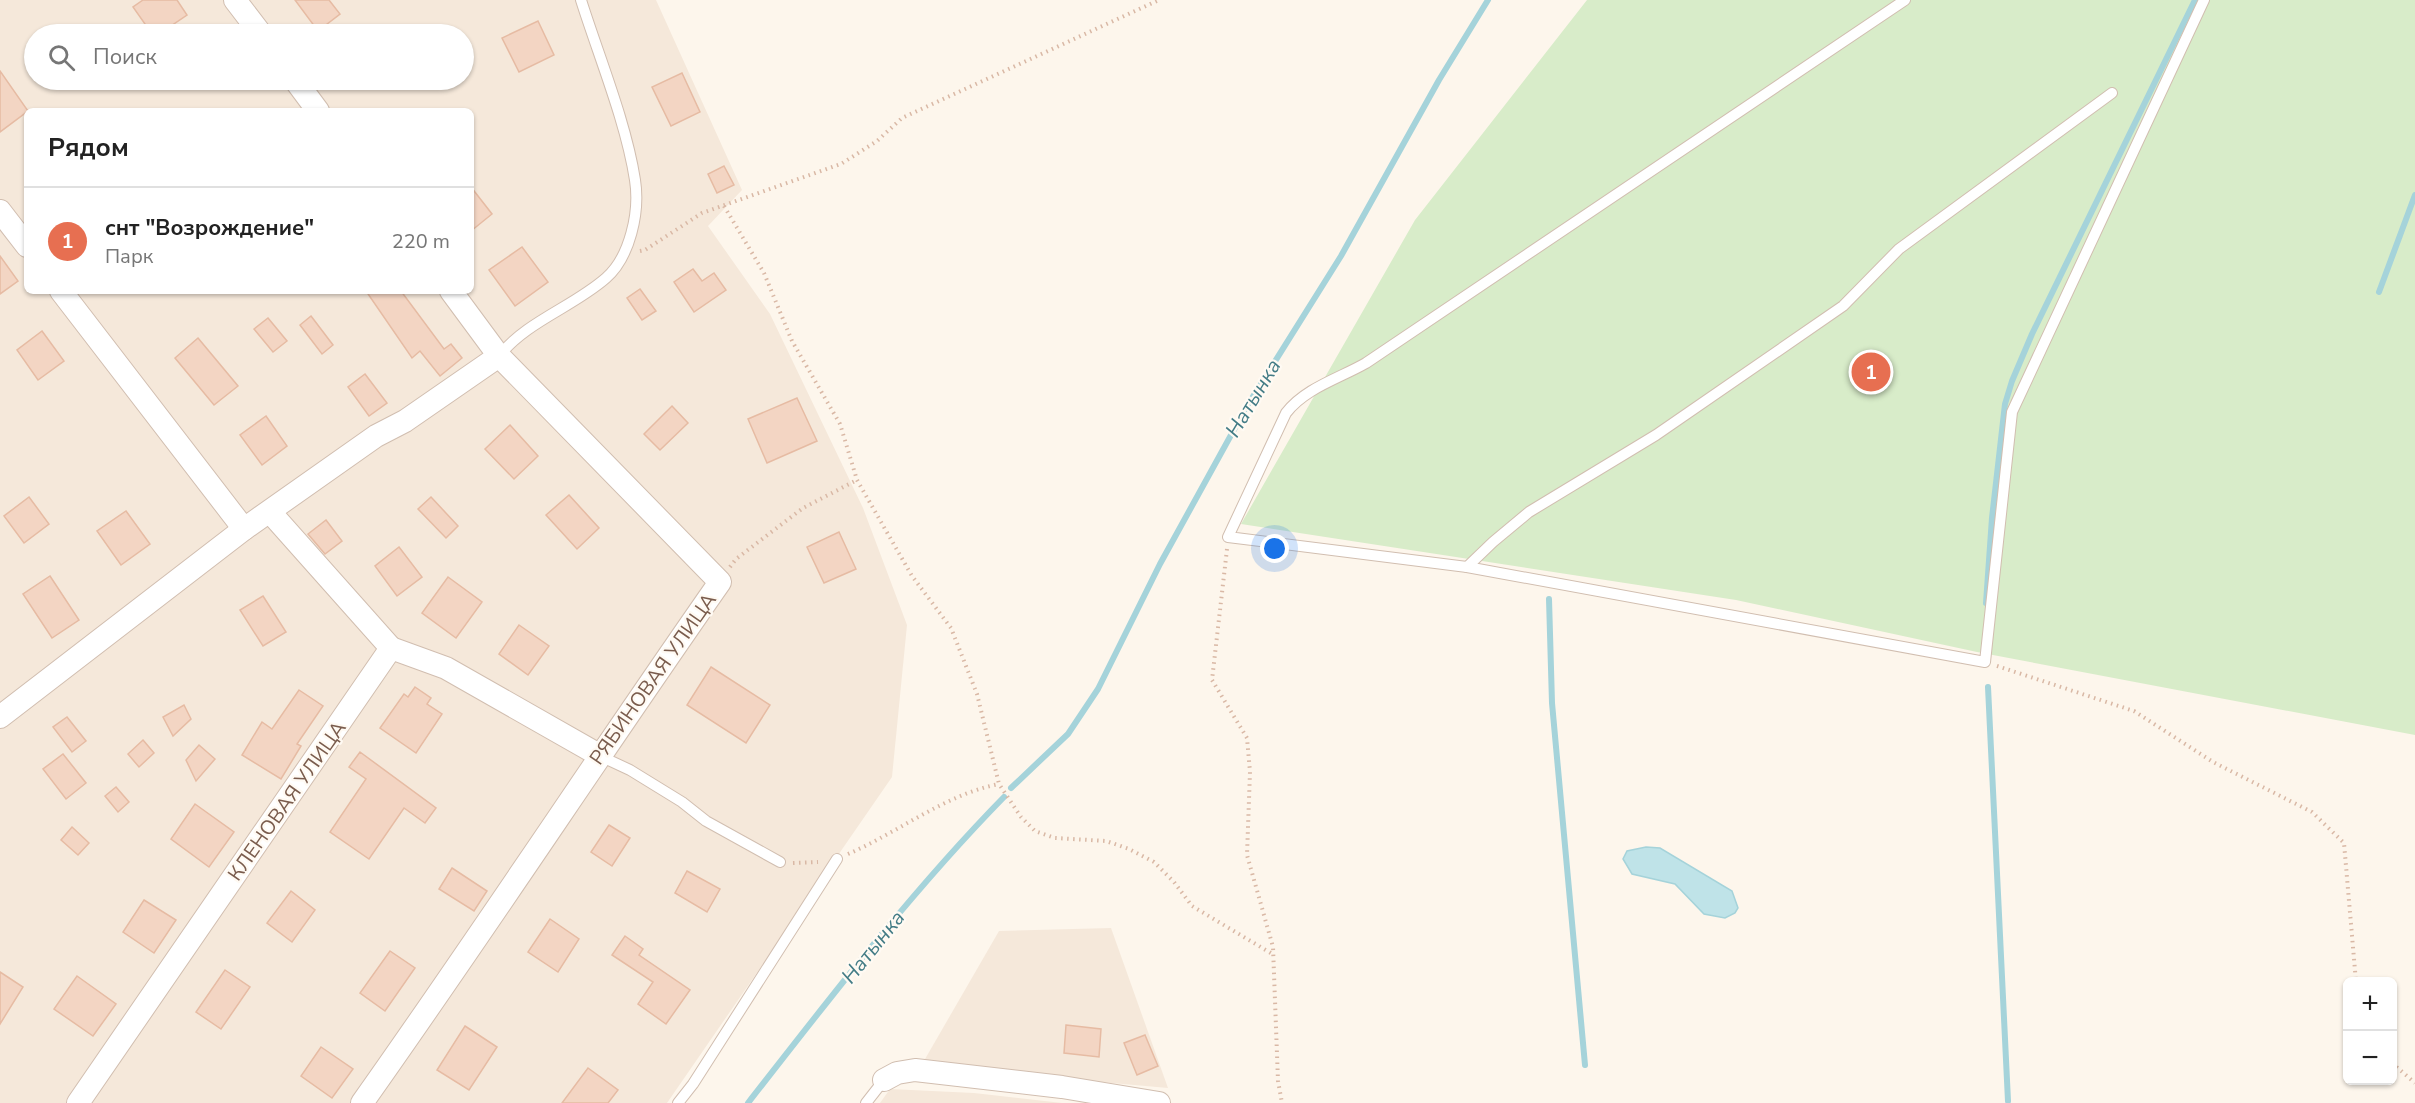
<!DOCTYPE html>
<html lang="ru">
<meta charset="utf-8">
<style>
body{margin:0;font-family:"Nunito Sans",sans-serif;background:#f6f6f6;color:#222}
.controls{position:absolute;right:18px;bottom:18px;display:grid;overflow:hidden;border-radius:9px;box-shadow:0 2px 4px #0004}
.controls button{width:54px;height:54px;display:grid;place-items:center;padding:0;border:0;border-bottom:2px solid #e0e0e0;background:#fff;color:#222;font:30px sans-serif}
.you{position:absolute;left:1275px;top:549px;width:21px;height:21px;margin:-15px;border:4px solid #fff;border-radius:50%;background:#1a73e8;box-shadow:0 0 0 9px #1a73e833}
.badge{display:grid;place-items:center;width:39px;height:39px;border-radius:50%;background:#e76f51;color:#fff;font-size:20px;font-weight:700}
.pin{position:absolute;translate:-50% -50%;border:3px solid #fff;box-shadow:0 2px 6px #0006}
.list{margin:0;padding:0;list-style:none}
h2{display:flex;justify-content:space-between;align-items:center;height:78px;margin:0;padding:0 24px;font-size:26px}
h2 small{font-size:20px;font-weight:400;color:#767676}
.list li{display:grid;grid-template-columns:39px 1fr auto;gap:18px;align-items:center;box-sizing:border-box;height:108px;padding:0 24px;border-top:2px solid #e0e0e0}
.list b{display:block;font-size:22px;white-space:nowrap}
.list p{margin:0;font-size:20px;white-space:nowrap;color:#767676}
.list em{font-size:20px;font-style:normal;color:#767676}
.icon{flex:none;width:33px;height:33px;fill:none;stroke:currentColor;stroke-width:2;stroke-linecap:round;stroke-linejoin:round}
.map{position:relative;flex:none;width:2415px;height:1103px;overflow:hidden}
.search{position:absolute;background:#fff;box-shadow:0 2px 4px #0004;left:24px;top:24px;width:450px;height:66px;display:flex;align-items:center;gap:15px;box-sizing:border-box;padding:0 21px;border-radius:33px;color:#767676;font-size:22px}
.panel{position:absolute;background:#fff;box-shadow:0 2px 4px #0004;left:24px;top:108px;width:450px;height:186px;border-radius:9px}
.map>svg:first-child{display:block}
.residential{fill:#f5e8da;fill-rule:evenodd}
.green{fill:#d8ecc9}
.water{fill:#bfe3e8;stroke:#a5d3da;stroke-width:1.5}
.lines{fill:none;stroke-linecap:round;stroke-linejoin:round}
.stream{stroke:#a5d3da;stroke-width:6}
.building{fill:#f3d5c3;stroke:#e6bba3;stroke-width:1.5}
.service-casing{stroke:#d1beb0;stroke-width:12}
.minor-casing{stroke:#d1beb0;stroke-width:24}
.path{stroke:#d9b8a5;stroke-width:4;stroke-dasharray:1.5 4.5;stroke-linecap:butt}
.service{stroke:#fff;stroke-width:10}
.minor{stroke:#fff;stroke-width:22}
.labels{text-anchor:middle;dominant-baseline:central;stroke-width:4.5;stroke-linejoin:round;paint-order:stroke}
.street-label{font-size:20px;fill:#7a5c4d;stroke:#fffaf3}
.water-label{font-size:21px;font-style:italic;fill:#437c86;stroke:#fffaf3}
</style>
<div class="map">
<svg width="2415" height="1103" viewBox="0 0 2415 1103">
<rect width="100%" height="100%" fill="#fdf6ec"/>
<g class="residential">
<path d="M 0,0 L 656,0 L 742,190 L 708,226 L 770,314 L 863,508 L 907,625 L 892,777 L 667,1103 L 0,1103 ZM 34,34 L 464,34 L 464,80 L 34,80 ZM 27,111 L 471,111 L 471,291 L 27,291 Z"/>
<path d="M 1111,928 L 1168,1088 L 921,1066 L 999,931 Z"/>
<path d="M 890,1089 L 974,1093 L 1062,1103 L 880,1103 Z"/>
</g>
<path class="green" d="M 1587,0 L 2415,0 L 2415,735 L 1977,652 L 1736,600 L 1241,524 L 1415,220 Z"/>
<path class="water" d="M 1646,847 L 1660,848 L 1732,891 L 1738,908 L 1735,913 L 1725,918 L 1704,914 L 1675,884 L 1632,874 L 1623,859 L 1627,851 Z"/>
<g class="lines">
<g class="stream">
<path d="M 2379,292 L 2415,195"/>
<path d="M 1549,599 L 1552,703 L 1585,1065"/>
<path d="M 1986,603 L 1992,518 L 2005,404 L 2012,381 L 2032,334 L 2195,0"/>
<path d="M 1988,687 L 2008,1101"/>
<path d="M 1011,788 L 1068,734 L 1098,689 L 1160,564 L 1247,406 L 1341,256 L 1439,80 L 1488,0"/>
<path d="M 748,1103 C 830,998 911,892 1004,797"/>
</g>
</g>
<g class="building">
<path d="M 143,0 L 177,0 L 187,15 L 159,34 L 152,34 L 133,7 Z"/>
<path d="M 295,0 L 329,0 L 340,14 L 318,31 Z"/>
<path d="M 538,21 L 554,55 L 519,72 L 502,38 Z"/>
<path d="M 0,71 L 28,111 L 0,132 Z"/>
<path d="M 682,73 L 700,112 L 671,126 L 652,87 Z"/>
<path d="M 724,166 L 734,185 L 717,193 L 708,174 Z"/>
<path d="M 471,187 L 492,214 L 471,231 Z"/>
<path d="M 522,247 L 548,282 L 515,306 L 489,270 Z"/>
<path d="M 0,256 L 18,281 L 0,294 Z"/>
<path d="M 693,269 L 702,281 L 714,273 L 726,290 L 694,312 L 674,282 Z"/>
<path d="M 640,289 L 656,311 L 642,320 L 627,298 Z"/>
<path d="M 366,291 L 401,291 L 444,349 L 451,344 L 462,358 L 440,376 L 420,351 L 412,358 Z"/>
<path d="M 311,316 L 333,345 L 322,354 L 300,325 Z"/>
<path d="M 268,318 L 287,341 L 273,352 L 254,329 Z"/>
<path d="M 42,331 L 64,361 L 38,380 L 17,350 Z"/>
<path d="M 198,338 L 238,386 L 214,405 L 175,358 Z"/>
<path d="M 365,374 L 387,403 L 369,416 L 348,387 Z"/>
<path d="M 797,398 L 817,441 L 767,463 L 748,419 Z"/>
<path d="M 672,406 L 688,423 L 660,450 L 644,434 Z"/>
<path d="M 266,416 L 287,446 L 262,465 L 240,435 Z"/>
<path d="M 510,425 L 538,456 L 514,479 L 485,449 Z"/>
<path d="M 569,495 L 599,528 L 577,549 L 546,515 Z"/>
<path d="M 29,497 L 49,524 L 24,543 L 4,516 Z"/>
<path d="M 431,497 L 458,526 L 446,538 L 418,509 Z"/>
<path d="M 126,511 L 150,544 L 121,565 L 97,531 Z"/>
<path d="M 326,520 L 342,541 L 325,554 L 308,534 Z"/>
<path d="M 839,532 L 856,569 L 824,583 L 807,547 Z"/>
<path d="M 399,547 L 422,577 L 397,596 L 375,566 Z"/>
<path d="M 50,576 L 79,620 L 52,638 L 23,594 Z"/>
<path d="M 448,577 L 482,602 L 456,638 L 422,613 Z"/>
<path d="M 263,596 L 286,632 L 263,646 L 240,610 Z"/>
<path d="M 519,625 L 549,646 L 528,675 L 499,654 Z"/>
<path d="M 711,667 L 770,705 L 746,743 L 687,705 Z"/>
<path d="M 415,687 L 431,698 L 427,704 L 442,714 L 416,753 L 380,728 L 404,694 L 408,697 Z"/>
<path d="M 299,690 L 323,706 L 297,744 L 301,746 L 281,779 L 242,755 L 262,722 L 272,729 Z"/>
<path d="M 184,705 L 191,719 L 173,736 L 163,717 Z"/>
<path d="M 67,717 L 86,741 L 72,752 L 53,727 Z"/>
<path d="M 143,740 L 154,753 L 139,767 L 128,754 Z"/>
<path d="M 199,745 L 215,759 L 196,781 L 186,760 Z"/>
<path d="M 360,752 L 436,808 L 425,823 L 404,808 L 369,859 L 330,832 L 366,779 L 349,767 Z"/>
<path d="M 63,754 L 86,783 L 66,799 L 43,769 Z"/>
<path d="M 116,787 L 129,802 L 118,812 L 105,796 Z"/>
<path d="M 195,804 L 234,832 L 209,867 L 171,839 Z"/>
<path d="M 609,825 L 630,838 L 612,866 L 591,852 Z"/>
<path d="M 72,827 L 89,843 L 78,855 L 61,840 Z"/>
<path d="M 452,868 L 487,891 L 474,911 L 439,889 Z"/>
<path d="M 687,871 L 720,889 L 707,912 L 675,893 Z"/>
<path d="M 291,891 L 315,910 L 292,942 L 267,923 Z"/>
<path d="M 144,900 L 176,920 L 154,953 L 123,932 Z"/>
<path d="M 550,919 L 579,939 L 558,972 L 528,952 Z"/>
<path d="M 625,936 L 643,949 L 639,955 L 690,990 L 666,1024 L 638,1004 L 653,982 L 612,955 Z"/>
<path d="M 390,951 L 415,968 L 385,1011 L 360,993 Z"/>
<path d="M 225,970 L 250,987 L 221,1029 L 196,1012 Z"/>
<path d="M 0,972 L 23,987 L 0,1024 Z"/>
<path d="M 77,976 L 116,1004 L 93,1036 L 54,1009 Z"/>
<path d="M 1066,1025 L 1101,1029 L 1099,1057 L 1064,1053 Z"/>
<path d="M 465,1026 L 497,1047 L 469,1090 L 437,1070 Z"/>
<path d="M 1145,1035 L 1158,1066 L 1137,1075 L 1124,1043 Z"/>
<path d="M 321,1047 L 353,1069 L 332,1098 L 301,1076 Z"/>
<path d="M 588,1068 L 618,1090 L 608,1103 L 562,1103 Z"/>
</g>
<g class="lines">
<g class="service-casing">
<g id="service">
<path d="M 1905,0 L 1366,363 C 1340,378 1305,388 1286,413 L 1228,537 L 1467,567 L 1985,662 L 2012,412 L 2204,0"/>
<path d="M 499,356 C 527,321 573,307 606,278 C 630,257 640,212 635,180 C 626,122 599,57 581,0"/>
<path d="M 1467,567 L 1493,542 L 1529,512 L 1656,435 L 1843,306 L 1899,249 L 2112,93"/>
<path d="M 600,756 L 630,770 L 682,802 L 706,821 L 780,862"/>
<path d="M 678,1103 L 693,1084 L 837,859"/>
<path d="M 866,1103 L 884,1080"/>
</g>
</g>
<g class="minor-casing">
<g id="minor">
<path d="M 235,0 L 261,34"/>
<path d="M 295,80 L 318,111"/>
<path d="M 0,211 L 27,246"/>
<path d="M 61,291 L 244,529"/>
<path d="M 391,648 L 446,668 L 599,755"/>
<path d="M 0,717 L 244,529 L 376,436 L 405,421 L 499,356"/>
<path d="M 884,1080 L 897,1073 L 915,1070 L 1062,1087 L 1159,1103"/>
<path d="M 78,1103 L 391,648 L 270,512"/>
<path d="M 362,1103 C 484,931 599,755 720,582 L 499,356 L 451,291"/>
</g>
</g>
<g class="path">
<path d="M 724,206 L 764,273 L 792,341 L 840,424 L 857,480 L 912,576 L 951,628 L 977,694 L 999,784 L 1021,817 L 1035,831 L 1055,838 L 1106,841 L 1129,849 L 1154,862 L 1174,882 L 1192,906 L 1274,955"/>
<path d="M 640,251 L 645,250 L 702,213 L 841,164 L 877,141 L 902,118 L 1159,0"/>
<path d="M 1227,549 L 1212,680 L 1247,738 L 1250,772 L 1247,855 L 1273,947 L 1278,1081 L 1282,1103"/>
<path d="M 730,567 L 736,559 L 803,508 L 857,480"/>
<path d="M 1997,666 L 2134,711 L 2213,762 L 2312,812 L 2344,843 L 2356,982"/>
<path d="M 848,854 C 899,832 944,795 999,784"/>
<path d="M 793,863 L 818,862"/>
<path d="M 2392,1063 L 2415,1083"/>
</g>
<use href="#service" class="service"/>
<use href="#minor" class="minor"/>
</g>
<g class="labels">
<g class="street-label">
<text transform="translate(653 679) rotate(-55)">РЯБИНОВАЯ УЛИЦА</text>
<text transform="translate(287 801) rotate(-55)">КЛЕНОВАЯ УЛИЦА</text>
</g>
<g class="water-label">
<text transform="translate(1253 398) rotate(-59)">Натынка</text>
<text transform="translate(873 947) rotate(-51)">Натынка</text>
</g>
</g>
</svg>
<div class="controls">
<button>+</button>
<button>−</button>
</div>
<div class="you"></div>
<div class="pin badge" style="left:1871px;top:372px">1</div>
<div class="search"><svg class="icon" aria-label="search" viewBox="0 0 24 24"><circle cx="10" cy="10" r="6"/><path d="M15 15l6 6"/></svg>Поиск</div>
<section class="panel">
<h2>Рядом<small></small></h2>
<ul class="list">
<li><span class="badge">1</span><div><b>снт &quot;Возрождение&quot;</b><p>Парк</p></div><em>220 m</em></li>
</ul>
</section>
</div>
